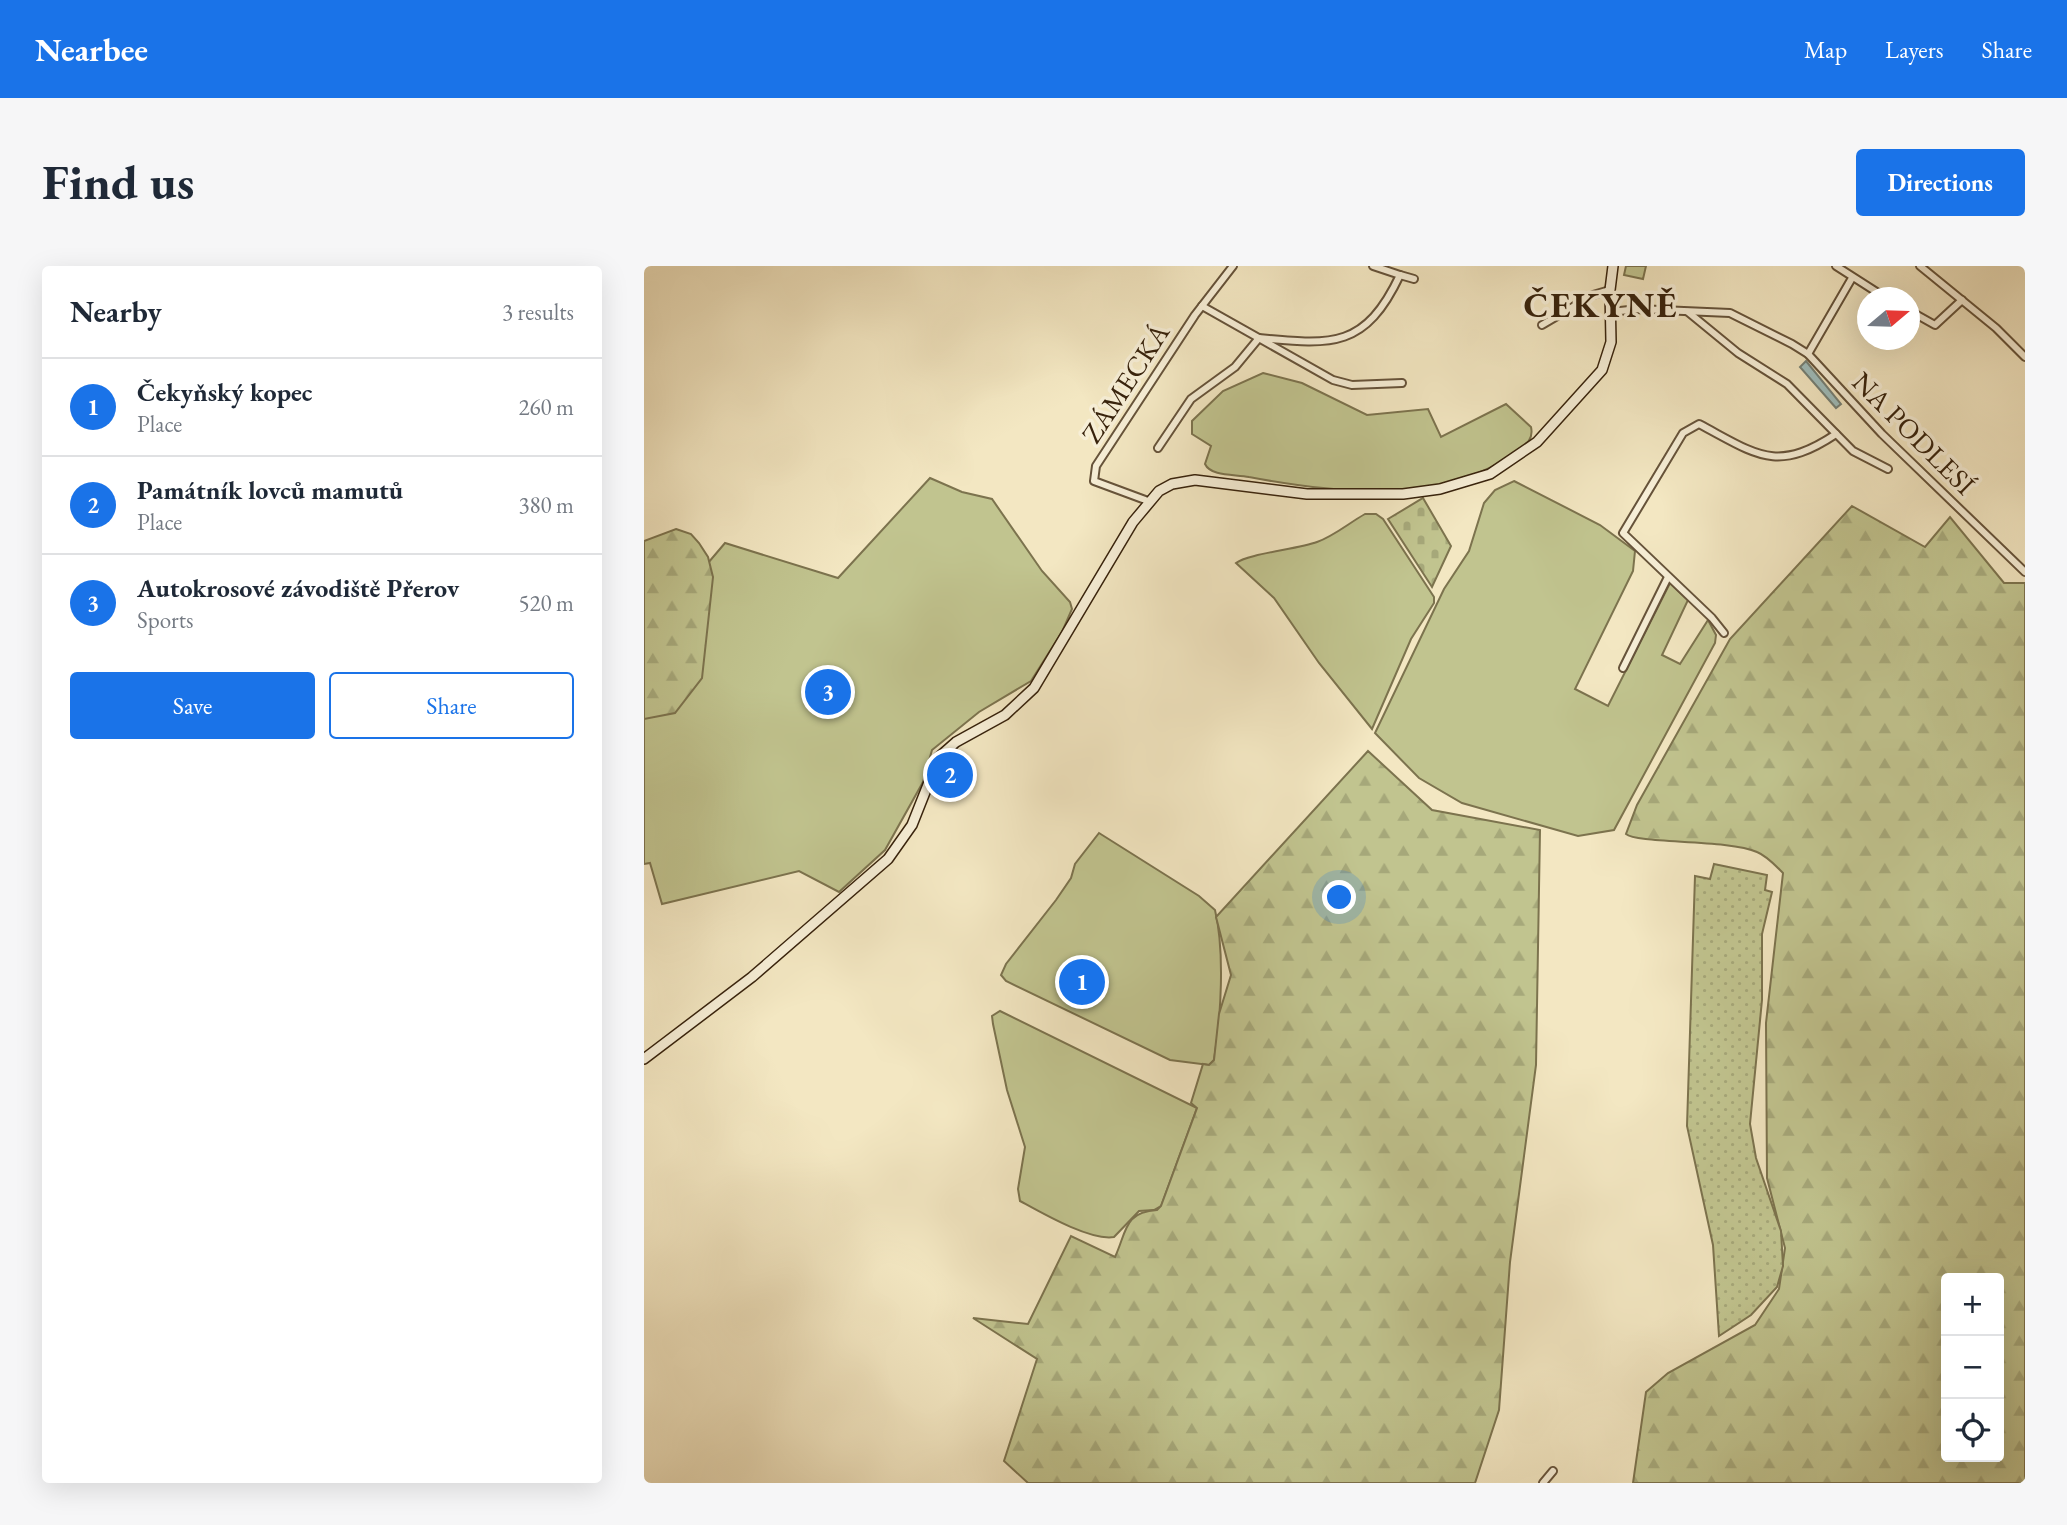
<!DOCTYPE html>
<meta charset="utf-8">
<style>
body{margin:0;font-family:"EB Garamond",serif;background:#f6f6f7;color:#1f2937}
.controls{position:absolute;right:21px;bottom:21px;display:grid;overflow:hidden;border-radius:7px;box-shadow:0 7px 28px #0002}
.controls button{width:63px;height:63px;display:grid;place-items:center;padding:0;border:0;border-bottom:2px solid #e0e1e3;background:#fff;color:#1f2937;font:35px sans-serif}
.compass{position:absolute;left:1213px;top:21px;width:63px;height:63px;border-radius:50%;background:#fff;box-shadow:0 7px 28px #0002;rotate:71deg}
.you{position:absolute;left:696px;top:632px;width:24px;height:24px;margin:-18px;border:5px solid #fff;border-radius:50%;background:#1a73e8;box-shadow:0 0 0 10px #1a73e833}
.badge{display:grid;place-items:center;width:46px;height:46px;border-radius:50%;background:#1a73e8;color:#fff;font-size:23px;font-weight:700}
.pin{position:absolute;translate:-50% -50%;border:4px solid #fff;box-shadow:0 2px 7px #0006}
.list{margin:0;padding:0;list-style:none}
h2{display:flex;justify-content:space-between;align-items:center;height:91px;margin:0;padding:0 28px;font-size:30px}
h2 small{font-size:23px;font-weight:400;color:#747a83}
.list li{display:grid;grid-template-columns:46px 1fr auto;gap:21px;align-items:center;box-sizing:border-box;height:98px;padding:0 28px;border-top:2px solid #e0e1e3}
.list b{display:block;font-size:26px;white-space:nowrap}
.list p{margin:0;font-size:23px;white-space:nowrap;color:#747a83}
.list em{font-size:23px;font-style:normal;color:#747a83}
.actions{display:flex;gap:14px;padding:21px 28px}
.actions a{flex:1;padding:16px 0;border:2px solid #1a73e8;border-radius:7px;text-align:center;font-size:24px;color:#1a73e8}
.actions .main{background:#1a73e8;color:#fff}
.icon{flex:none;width:38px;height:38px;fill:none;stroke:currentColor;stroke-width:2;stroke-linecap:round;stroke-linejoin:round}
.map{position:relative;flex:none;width:1381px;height:1217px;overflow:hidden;border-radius:7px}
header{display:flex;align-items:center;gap:42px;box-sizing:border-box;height:98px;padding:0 35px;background:#1a73e8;color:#fff}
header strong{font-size:33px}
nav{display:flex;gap:38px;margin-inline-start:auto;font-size:24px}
.intro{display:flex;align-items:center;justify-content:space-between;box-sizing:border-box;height:168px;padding:0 42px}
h1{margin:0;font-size:49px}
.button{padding:18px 32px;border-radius:7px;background:#1a73e8;color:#fff;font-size:24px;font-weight:700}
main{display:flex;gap:42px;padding:0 42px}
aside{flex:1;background:#fff;border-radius:7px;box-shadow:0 7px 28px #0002}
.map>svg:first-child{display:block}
.grass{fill:#c1c48f;stroke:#7c734e;stroke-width:2}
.forest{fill:url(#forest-firs);stroke:#7c734e;stroke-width:2;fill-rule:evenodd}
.cemetery{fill:url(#cemetery-stones);stroke:#7c734e;stroke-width:2}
.garden{fill:url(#garden-dots);stroke:#7c734e;stroke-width:2}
.water{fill:#9fbebd;stroke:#758076;stroke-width:2}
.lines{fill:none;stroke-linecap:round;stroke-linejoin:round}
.minor-casing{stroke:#66533a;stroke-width:10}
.secondary-casing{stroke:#37220c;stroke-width:12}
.minor{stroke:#f7efd7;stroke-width:6}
.secondary{stroke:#f7efd7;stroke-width:9}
.labels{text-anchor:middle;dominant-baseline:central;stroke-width:7;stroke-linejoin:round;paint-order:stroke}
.street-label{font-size:28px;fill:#37220c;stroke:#f7efd7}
.district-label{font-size:35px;font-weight:bold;letter-spacing:2px;fill:#37220c;stroke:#f7efd7}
</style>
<header>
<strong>Nearbee</strong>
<nav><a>Map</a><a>Layers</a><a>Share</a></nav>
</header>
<div class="intro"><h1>Find us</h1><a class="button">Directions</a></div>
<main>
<aside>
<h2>Nearby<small>3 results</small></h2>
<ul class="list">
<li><span class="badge">1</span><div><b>Čekyňský kopec</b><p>Place</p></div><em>260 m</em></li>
<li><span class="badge">2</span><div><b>Památník lovců mamutů</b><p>Place</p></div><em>380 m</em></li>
<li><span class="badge">3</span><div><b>Autokrosové závodiště Přerov</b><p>Sports</p></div><em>520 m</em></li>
</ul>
<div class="actions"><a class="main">Save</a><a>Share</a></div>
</aside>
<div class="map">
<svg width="1381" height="1217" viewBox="0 0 1381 1217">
<defs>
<pattern id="forest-firs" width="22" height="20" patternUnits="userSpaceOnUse" patternTransform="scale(1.75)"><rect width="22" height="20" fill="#c1c48f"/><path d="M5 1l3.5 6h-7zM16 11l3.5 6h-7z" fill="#a6a87a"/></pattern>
<pattern id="cemetery-stones" width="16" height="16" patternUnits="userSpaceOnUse" patternTransform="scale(1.75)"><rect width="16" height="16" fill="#c1c48f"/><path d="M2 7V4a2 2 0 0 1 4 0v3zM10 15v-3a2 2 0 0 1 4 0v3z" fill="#a6a87a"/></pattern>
<pattern id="garden-dots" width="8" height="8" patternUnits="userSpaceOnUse" patternTransform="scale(1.75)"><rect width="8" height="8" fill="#c1c48f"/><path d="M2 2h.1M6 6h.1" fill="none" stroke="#a6a87a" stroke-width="1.8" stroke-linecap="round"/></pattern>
</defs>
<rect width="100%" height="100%" fill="#f3e7c2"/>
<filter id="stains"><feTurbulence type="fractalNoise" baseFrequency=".00286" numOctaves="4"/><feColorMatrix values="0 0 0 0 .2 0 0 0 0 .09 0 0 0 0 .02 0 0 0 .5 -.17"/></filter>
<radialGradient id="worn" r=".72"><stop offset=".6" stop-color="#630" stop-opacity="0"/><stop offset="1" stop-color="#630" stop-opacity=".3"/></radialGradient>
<g class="grass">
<path d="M 982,0 L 1002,0 L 999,13 L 980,9 Z"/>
<path d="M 619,107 L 658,117 L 723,149 L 784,143 L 797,171 L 862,138 L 887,161 C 890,174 881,179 872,186 C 798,240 689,227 605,211 C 592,208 567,211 561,198 L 567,180 L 548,168 L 548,155 L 579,125 Z"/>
<path d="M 286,212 L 318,226 L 348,233 L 398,305 L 426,336 L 428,343 L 418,366 L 387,415 L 335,446 L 288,484 L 279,516 L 241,584 L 195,626 L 155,605 L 18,638 L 6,597 L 0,598 L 0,397 L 30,337 L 81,277 L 194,312 Z"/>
<path d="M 870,215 L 956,259 L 991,285 L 989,305 L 931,423 L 964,440 L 1026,317 L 1044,334 L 1018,389 L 1036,398 L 1064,354 L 1072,369 L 1071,377 L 970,564 L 934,570 L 818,537 L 775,512 L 731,467 L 800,323 L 825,285 L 840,237 L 851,224 Z"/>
<path d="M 721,248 L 732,248 L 739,253 L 790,331 L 790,337 L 767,373 L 728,463 L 675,397 L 630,332 L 592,297 C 603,288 654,283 673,276 C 690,270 705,257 721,248 Z"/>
<path d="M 455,567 L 555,630 L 571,644 C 581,686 577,751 570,794 L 565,799 L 526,794 L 362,715 L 357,709 L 362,698 L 412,634 L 427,612 L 431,598 Z"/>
<path d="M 356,745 L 553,842 L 517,940 L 510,944 L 495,945 L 470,971 C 446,975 398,947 376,935 L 374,923 L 381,881 L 363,824 L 349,758 L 348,750 Z"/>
</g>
<g class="forest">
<path d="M 1208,240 L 1281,281 L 1306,251 L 1360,317 L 1381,317 L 1381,1217 L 989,1217 L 1002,1126 L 1024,1107 L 1111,1059 L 1135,1023 L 1141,982 L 1123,912 L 1122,757 L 1139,607 C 1131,599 1123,590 1113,586 C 1085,573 993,578 982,568 L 993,539 L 1086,373 ZM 1302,1012 L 1355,1012 L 1355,1191 L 1302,1191 Z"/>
<path d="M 32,263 L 47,268 L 55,277 L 64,291 L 69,311 L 58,412 L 31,447 L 0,453 L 0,275 Z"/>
<path d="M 724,485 L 788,544 L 896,564 L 892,799 L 866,996 L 855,1144 L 831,1217 L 384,1217 L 360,1195 L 393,1093 L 329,1052 L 384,1058 L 427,970 L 471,991 C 483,965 480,946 513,944 L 517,940 L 553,842 L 547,837 L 559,798 L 565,799 L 570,794 L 575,748 L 587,709 L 572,651 Z"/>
</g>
<path class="cemetery" d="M 779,232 L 807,280 L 788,321 L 744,253 Z"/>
<path class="garden" d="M 1070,598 L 1123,609 L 1121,624 L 1128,626 L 1118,668 L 1118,734 L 1106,858 L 1112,892 L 1137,965 L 1139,1000 L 1133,1021 L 1107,1049 L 1075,1070 L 1069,979 L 1043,860 L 1051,610 L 1066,613 Z"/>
<path class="water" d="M 1162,95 L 1197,138 L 1192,142 L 1156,101 Z"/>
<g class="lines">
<g class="minor-casing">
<g id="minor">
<path d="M 1192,0 L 1242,32"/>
<path d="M 1276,0 L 1352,62 L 1381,91"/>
<path d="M 756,9 L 770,13"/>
<path d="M 558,40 L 689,114 L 708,119 L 758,117"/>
<path d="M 1266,45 L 1291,59 L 1318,34"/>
<path d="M 967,46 L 994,43 L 1086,47 L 1148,78 L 1164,88 L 1238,168 L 1381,306"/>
<path d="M 1044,46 L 1094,87 L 1143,118 L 1209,185 L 1244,203"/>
<path d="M 898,59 L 949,29 L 966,24"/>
<path d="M 1164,88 L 1208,12"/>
<path d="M 514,182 L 547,133 L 591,101 L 615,72 C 688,79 721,83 756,9 L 729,0"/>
<path d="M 504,235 L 450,215 L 452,200 L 551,49 L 589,0"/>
<path d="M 1080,367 L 1068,352 L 979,267 L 1039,167 L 1055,158 C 1112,188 1132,208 1192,168"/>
<path d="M 979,402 L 1024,311"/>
<path d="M 899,1217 L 909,1205"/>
</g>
</g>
<g class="secondary-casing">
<path id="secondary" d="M 0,793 L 108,711 L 244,593 L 268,559 L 295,491 L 312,476 L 361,449 L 390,422 L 489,256 L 515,225 L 528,218 L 551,214 L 663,228 L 759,228 L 796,223 L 846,208 L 893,176 L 958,104 L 967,76 L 966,24 L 969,0"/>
</g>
<use href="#minor" class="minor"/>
<use href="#secondary" class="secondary"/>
</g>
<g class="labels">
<g class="street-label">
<text transform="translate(481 117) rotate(-57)">ZÁMECKÁ</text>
<text transform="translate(1270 167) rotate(45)">NA PODLESÍ</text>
</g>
<g class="district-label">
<text x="957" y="38">ČEKYNĚ</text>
</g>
</g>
<rect width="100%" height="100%" filter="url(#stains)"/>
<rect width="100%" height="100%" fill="url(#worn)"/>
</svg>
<div class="controls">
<button>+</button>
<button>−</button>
<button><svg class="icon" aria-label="locate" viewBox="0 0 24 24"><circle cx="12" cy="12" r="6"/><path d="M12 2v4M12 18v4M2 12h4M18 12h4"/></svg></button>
</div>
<svg class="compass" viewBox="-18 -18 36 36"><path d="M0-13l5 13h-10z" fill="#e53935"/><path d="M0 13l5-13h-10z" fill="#747a83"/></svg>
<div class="you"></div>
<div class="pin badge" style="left:438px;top:716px">1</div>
<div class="pin badge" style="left:306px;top:509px">2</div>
<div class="pin badge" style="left:184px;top:426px">3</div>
</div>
</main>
